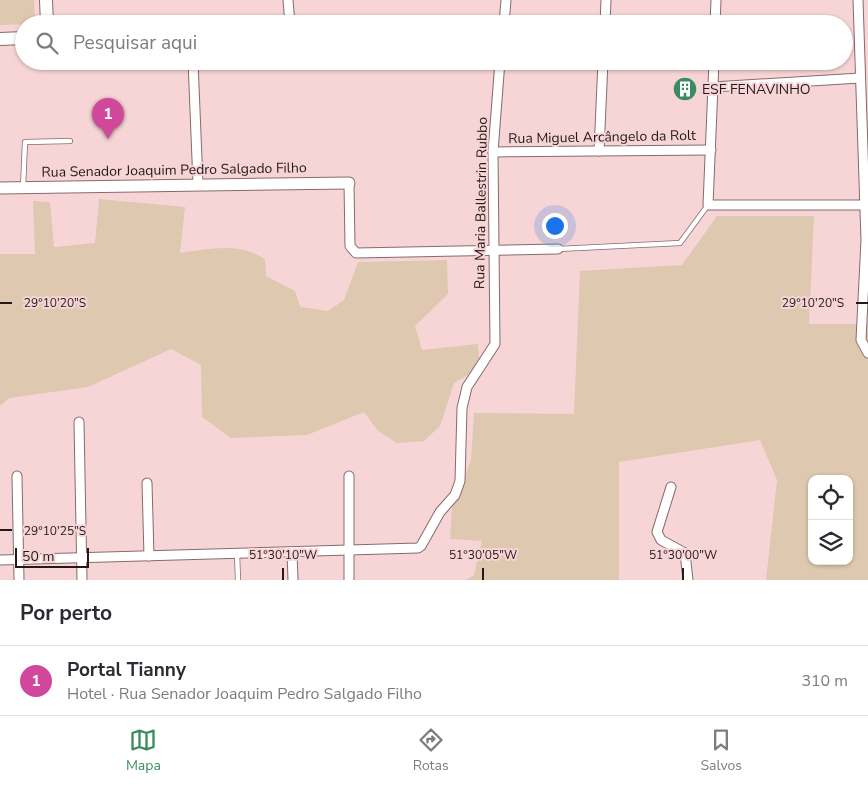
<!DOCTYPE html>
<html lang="pt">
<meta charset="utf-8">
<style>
body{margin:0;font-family:"Nunito Sans",sans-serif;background:#f2f2f3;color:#2b2b33}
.controls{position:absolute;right:15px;bottom:15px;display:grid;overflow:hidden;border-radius:10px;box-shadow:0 1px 4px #0004}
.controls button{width:45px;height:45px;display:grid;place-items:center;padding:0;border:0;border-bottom:1px solid #e1e1e2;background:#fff;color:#2b2b33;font:25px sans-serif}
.scale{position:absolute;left:15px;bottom:12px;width:74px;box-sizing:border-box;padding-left:5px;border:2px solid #241819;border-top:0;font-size:14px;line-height:18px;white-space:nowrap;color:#241819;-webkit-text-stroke:4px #f7d5d6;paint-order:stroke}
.you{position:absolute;left:554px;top:225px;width:18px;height:18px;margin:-12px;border:4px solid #fff;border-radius:50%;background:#1a73e8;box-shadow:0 0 0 8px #1a73e833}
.badge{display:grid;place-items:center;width:32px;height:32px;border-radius:50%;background:#398c5e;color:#fff;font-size:16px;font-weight:700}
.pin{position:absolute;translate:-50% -41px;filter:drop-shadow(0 1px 2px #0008)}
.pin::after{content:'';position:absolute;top:26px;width:18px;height:15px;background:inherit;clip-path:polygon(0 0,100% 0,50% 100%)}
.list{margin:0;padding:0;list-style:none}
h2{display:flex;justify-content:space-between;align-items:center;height:65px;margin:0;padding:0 20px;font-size:21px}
h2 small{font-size:16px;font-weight:400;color:#7c7c81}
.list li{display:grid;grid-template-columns:32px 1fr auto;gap:15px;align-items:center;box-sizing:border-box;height:70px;padding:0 20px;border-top:1px solid #e1e1e2}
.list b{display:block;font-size:19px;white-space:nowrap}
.list p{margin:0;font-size:16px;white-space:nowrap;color:#7c7c81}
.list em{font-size:16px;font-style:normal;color:#7c7c81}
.icon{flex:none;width:28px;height:28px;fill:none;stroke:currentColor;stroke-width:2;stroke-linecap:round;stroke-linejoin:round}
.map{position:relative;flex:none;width:868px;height:580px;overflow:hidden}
.search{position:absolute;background:#fff;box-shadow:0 1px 4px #0004;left:15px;right:15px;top:15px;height:55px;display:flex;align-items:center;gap:12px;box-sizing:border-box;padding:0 18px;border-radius:28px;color:#7c7c81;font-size:19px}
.sheet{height:135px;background:#fff}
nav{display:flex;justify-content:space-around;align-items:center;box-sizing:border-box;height:70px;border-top:1px solid #e1e1e2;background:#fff;font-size:14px;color:#7c7c81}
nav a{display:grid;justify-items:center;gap:2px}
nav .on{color:#398c5e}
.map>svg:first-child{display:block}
.green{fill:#dec8b0;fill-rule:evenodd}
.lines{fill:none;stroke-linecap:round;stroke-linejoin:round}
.service-casing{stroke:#886a6c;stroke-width:6}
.minor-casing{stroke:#886a6c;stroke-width:11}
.tertiary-casing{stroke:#886a6c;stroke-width:13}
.secondary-casing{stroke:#886a6c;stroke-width:14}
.service{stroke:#fff;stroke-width:4.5}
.minor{stroke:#fff;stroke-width:9}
.tertiary{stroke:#fff;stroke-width:11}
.secondary{stroke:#fff;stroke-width:12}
.ticks{fill:none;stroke:#241819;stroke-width:2}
.labels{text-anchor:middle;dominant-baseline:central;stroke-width:4;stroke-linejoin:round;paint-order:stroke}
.poi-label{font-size:14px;fill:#241819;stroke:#f7d5d6;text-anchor:start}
.street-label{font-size:14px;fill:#241819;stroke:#f7d5d6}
.ticks-label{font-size:12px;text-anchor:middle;fill:#241819;stroke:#f7d5d6;stroke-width:4;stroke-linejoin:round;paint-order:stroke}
</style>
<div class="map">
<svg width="868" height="580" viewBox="0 0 868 580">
<rect width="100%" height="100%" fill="#f7d5d6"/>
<g class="green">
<path d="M 0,0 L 34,0 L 35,24 L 0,25 Z"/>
<path d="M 99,199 L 185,207 L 180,253 C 211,249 238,242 265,259 L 266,276 L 295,291 L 300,307 L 328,311 L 344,300 L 358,262 L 447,260 L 448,294 L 415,326 L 422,350 L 478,344 L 480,368 L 454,383 L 440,426 L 424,441 L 397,443 L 378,431 L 364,412 L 307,435 L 231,438 L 202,417 L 201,365 L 171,349 L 88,387 L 9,398 L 0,406 L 0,254 L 35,254 L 33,201 L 50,202 L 54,247 L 95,243 Z"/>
<path d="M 717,216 L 814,216 L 809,324 L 868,324 L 868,580 L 766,580 L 777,480 L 760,440 L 619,462 L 619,580 L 466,580 L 474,575 L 482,541 L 450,539 L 452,507 L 471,460 L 474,413 L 574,414 L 580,271 L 682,265 ZM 812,479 L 849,479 L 849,561 L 812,561 Z"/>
</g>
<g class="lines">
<g class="service-casing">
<g id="service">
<path d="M 23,188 L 25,142 L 70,141"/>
<path d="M 558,249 L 680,243 L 708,205"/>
<path d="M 237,553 L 238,580"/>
</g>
</g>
<g class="minor-casing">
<g id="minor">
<path d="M 288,0 L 290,24"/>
<path d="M 858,0 L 866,240 L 861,340 L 868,353"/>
<path d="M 504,24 L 506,0"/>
<path d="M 605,24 L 606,0"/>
<path d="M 715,24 L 716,0"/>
<path d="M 193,61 L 198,184"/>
<path d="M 714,61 L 708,205 L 868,205"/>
<path d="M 713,87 L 860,78"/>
<path d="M 599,151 L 603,61"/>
<path d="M 493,152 L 711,150"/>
<path d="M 349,183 L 350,246 L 356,253 L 558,249"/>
<path d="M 79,422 L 82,580"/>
<path d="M 17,476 L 19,580"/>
<path d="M 147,483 L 149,556"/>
<path d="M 671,487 L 657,532 L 661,540 L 685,553 L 688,580"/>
<path d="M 292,552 L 293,580"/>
<path d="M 0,560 L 418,548 L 421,546 L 440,512 L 455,495 L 460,481 L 462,408 L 467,387 L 495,344 L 493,152 L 500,61"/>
<path d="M 349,580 L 349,476"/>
</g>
</g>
<g class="tertiary-casing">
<path id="tertiary" d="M 0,188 L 349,183"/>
</g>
<g class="secondary-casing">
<g id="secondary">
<path d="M 46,0 L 47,24"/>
<path d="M 0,39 L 24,38"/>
</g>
</g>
<use href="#service" class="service"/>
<use href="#minor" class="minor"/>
<use href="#tertiary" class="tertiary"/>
<use href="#secondary" class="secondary"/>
</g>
<path class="ticks" d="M 0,303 L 12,303M 856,303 L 868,303M 0,530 L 12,530M 283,568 L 283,580M 483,568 L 483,580M 683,568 L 683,580"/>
<defs>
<g id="building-disc" transform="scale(1.25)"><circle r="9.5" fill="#398c5e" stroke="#f7d5d6"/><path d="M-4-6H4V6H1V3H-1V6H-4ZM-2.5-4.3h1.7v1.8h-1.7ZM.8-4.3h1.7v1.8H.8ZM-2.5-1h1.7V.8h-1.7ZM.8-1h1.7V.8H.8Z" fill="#fff"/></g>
</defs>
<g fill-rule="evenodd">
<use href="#building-disc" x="685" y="89"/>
</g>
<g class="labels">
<g class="poi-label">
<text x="702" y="89">ESF FENAVINHO</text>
</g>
<g class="street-label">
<text transform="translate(602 137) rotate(-1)">Rua Miguel Arcângelo da Rolt</text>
<text transform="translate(174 170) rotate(-1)">Rua Senador Joaquim Pedro Salgado Filho</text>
<text transform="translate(481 203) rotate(-89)">Rua Maria Ballestrin Rubbo</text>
</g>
</g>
<g class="ticks-label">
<text x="55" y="307">29°10'20"S</text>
<text x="813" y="307">29°10'20"S</text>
<text x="55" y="535">29°10'25"S</text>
<text x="283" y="559">51°30'10"W</text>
<text x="483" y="559">51°30'05"W</text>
<text x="683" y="559">51°30'00"W</text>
</g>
</svg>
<div class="controls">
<button><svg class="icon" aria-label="locate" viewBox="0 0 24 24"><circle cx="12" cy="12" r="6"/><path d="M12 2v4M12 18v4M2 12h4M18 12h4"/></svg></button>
<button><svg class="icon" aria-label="layers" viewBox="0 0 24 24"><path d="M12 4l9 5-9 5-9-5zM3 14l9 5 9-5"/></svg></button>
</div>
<div class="scale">50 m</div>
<div class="you"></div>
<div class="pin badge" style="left:108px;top:139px;background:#d1479c">1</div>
<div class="search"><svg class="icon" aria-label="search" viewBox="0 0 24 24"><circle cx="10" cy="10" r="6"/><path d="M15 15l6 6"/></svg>Pesquisar aqui</div>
</div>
<section class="sheet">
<h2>Por perto<small></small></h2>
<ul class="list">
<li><span class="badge" style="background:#d1479c">1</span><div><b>Portal Tianny</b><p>Hotel · Rua Senador Joaquim Pedro Salgado Filho</p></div><em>310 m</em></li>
</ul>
</section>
<nav>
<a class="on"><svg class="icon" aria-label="map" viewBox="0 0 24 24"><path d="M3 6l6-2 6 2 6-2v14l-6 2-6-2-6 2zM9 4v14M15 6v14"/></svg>Mapa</a>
<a><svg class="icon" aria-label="directions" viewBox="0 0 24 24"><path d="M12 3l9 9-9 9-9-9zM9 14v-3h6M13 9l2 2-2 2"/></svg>Rotas</a>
<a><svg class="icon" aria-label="saved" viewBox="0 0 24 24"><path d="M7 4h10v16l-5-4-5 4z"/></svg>Salvos</a>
</nav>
